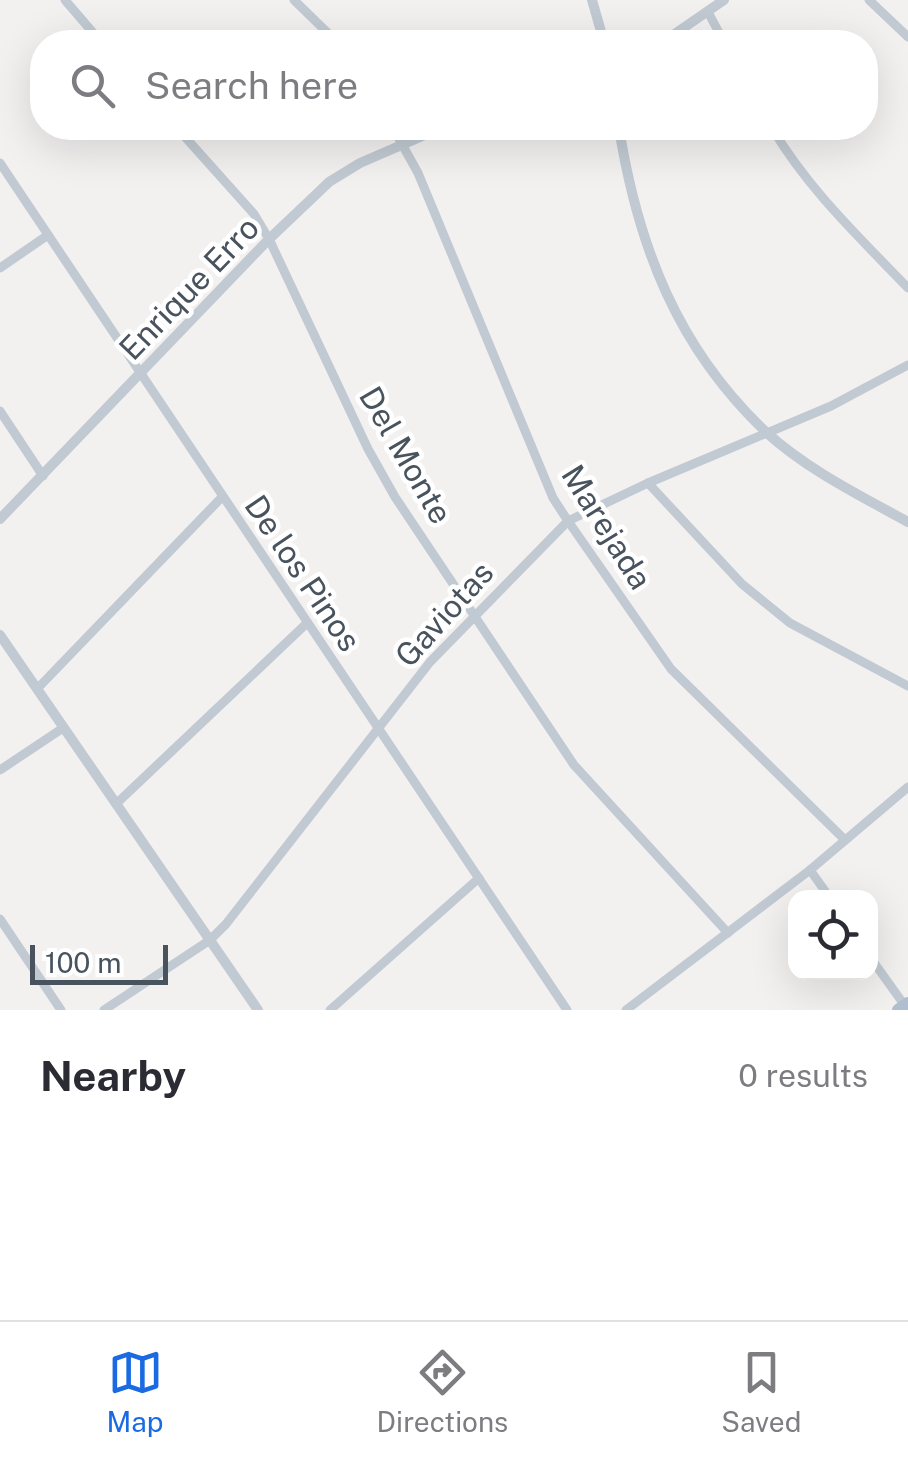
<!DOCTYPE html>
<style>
body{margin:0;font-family:"Public Sans",sans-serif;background:#f2f2f3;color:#2b2b33}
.controls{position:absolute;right:30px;bottom:30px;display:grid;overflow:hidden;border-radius:20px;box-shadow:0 10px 40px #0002}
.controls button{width:90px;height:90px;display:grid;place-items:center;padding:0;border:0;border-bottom:2px solid #e1e1e2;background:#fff;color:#2b2b33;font:50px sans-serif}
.scale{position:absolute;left:30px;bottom:25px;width:138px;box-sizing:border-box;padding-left:10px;border:5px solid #48535e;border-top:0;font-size:28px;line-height:35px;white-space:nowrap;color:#48535e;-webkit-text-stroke:8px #fff;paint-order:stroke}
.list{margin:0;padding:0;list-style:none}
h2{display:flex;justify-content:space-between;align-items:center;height:130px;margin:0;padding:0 40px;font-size:42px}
h2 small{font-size:32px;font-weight:400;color:#7c7c81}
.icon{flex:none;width:55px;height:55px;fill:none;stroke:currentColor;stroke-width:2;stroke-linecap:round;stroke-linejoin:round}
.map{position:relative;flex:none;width:908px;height:1010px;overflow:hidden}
.search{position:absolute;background:#fff;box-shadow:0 10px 40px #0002;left:30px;right:30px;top:30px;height:110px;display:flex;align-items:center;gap:25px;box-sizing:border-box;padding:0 35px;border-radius:40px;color:#7c7c81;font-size:38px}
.sheet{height:310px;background:#fff}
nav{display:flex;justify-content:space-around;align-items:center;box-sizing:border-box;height:140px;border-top:2px solid #e1e1e2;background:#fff;font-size:28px;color:#7c7c81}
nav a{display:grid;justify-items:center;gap:5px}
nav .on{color:#1a6ae3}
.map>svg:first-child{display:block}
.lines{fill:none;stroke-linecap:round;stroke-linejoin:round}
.minor{stroke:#c1cad2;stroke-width:9}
.tertiary{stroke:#c1cad2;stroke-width:10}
.primary{stroke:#b0becf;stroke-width:12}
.labels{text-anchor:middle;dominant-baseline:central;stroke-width:9;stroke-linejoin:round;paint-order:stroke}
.street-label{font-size:32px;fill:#48535e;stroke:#fff}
</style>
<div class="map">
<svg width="908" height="1010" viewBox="0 0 908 1010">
<rect width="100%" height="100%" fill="#f3f0f0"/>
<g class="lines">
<g class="minor">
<path d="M 65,0 L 101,42"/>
<path d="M 294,0 L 337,42"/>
<path d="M 869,0 L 908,37"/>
<path d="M 708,12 L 724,42"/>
<path d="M 177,128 L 254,214 L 269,239 L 368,449 L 395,497 L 574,765 L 728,933"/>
<path d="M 393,128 L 418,173 L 553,498 L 568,521 L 671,669 L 844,839"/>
<path d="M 772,128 C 808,189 859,237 908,288"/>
<path d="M 0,163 L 567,1010"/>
<path d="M 0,268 L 48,235"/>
<path d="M 0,411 L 43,476"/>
<path d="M 648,483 L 742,584 L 790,623 L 908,686"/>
<path d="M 37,689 L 222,497"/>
<path d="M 0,770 L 63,728"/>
<path d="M 116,804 L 307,623"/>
<path d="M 810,870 L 830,898"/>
<path d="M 0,919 L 61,1010"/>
<path d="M 870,957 L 905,1006"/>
<path d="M 104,1010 L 210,940 L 226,924 L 430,662 L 568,521 L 648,483 L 831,406 L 908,365"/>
<path d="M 330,1010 L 479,878"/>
<path d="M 626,1010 L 810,870 L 908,787"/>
</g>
<g class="tertiary">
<path d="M 592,0 L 604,42"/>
<path d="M 663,42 L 724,0"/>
<path d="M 619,128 C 638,246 677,348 766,432 C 806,469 861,496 908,522"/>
<path d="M 0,519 L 269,239 L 329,182 L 360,163 L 441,128"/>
<path d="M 0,635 L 258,1010"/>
</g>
<path class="primary" d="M 898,1010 L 908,1003"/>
</g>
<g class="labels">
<g class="street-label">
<text transform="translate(189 288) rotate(-46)">Enrique Erro</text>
<text transform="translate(406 455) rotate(60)">Del Monte</text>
<text transform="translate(607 527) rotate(58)">Marejada</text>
<text transform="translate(303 573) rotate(56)">De los Pinos</text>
<text transform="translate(444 614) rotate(-48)">Gaviotas</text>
</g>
</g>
</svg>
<div class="controls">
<button><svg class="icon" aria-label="locate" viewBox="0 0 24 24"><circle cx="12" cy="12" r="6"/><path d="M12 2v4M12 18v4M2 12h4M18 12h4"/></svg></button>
</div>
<div class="scale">100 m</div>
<div class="search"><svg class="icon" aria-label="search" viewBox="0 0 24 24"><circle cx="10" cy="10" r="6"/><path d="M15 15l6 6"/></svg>Search here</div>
</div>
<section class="sheet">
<h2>Nearby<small>0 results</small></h2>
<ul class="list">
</ul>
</section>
<nav>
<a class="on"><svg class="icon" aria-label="map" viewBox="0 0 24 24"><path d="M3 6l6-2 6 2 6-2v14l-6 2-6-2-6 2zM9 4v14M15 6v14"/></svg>Map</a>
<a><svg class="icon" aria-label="directions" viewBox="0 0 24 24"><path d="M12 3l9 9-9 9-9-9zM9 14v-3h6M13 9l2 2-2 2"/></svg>Directions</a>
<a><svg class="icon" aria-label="saved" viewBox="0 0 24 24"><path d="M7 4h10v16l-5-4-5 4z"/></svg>Saved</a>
</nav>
